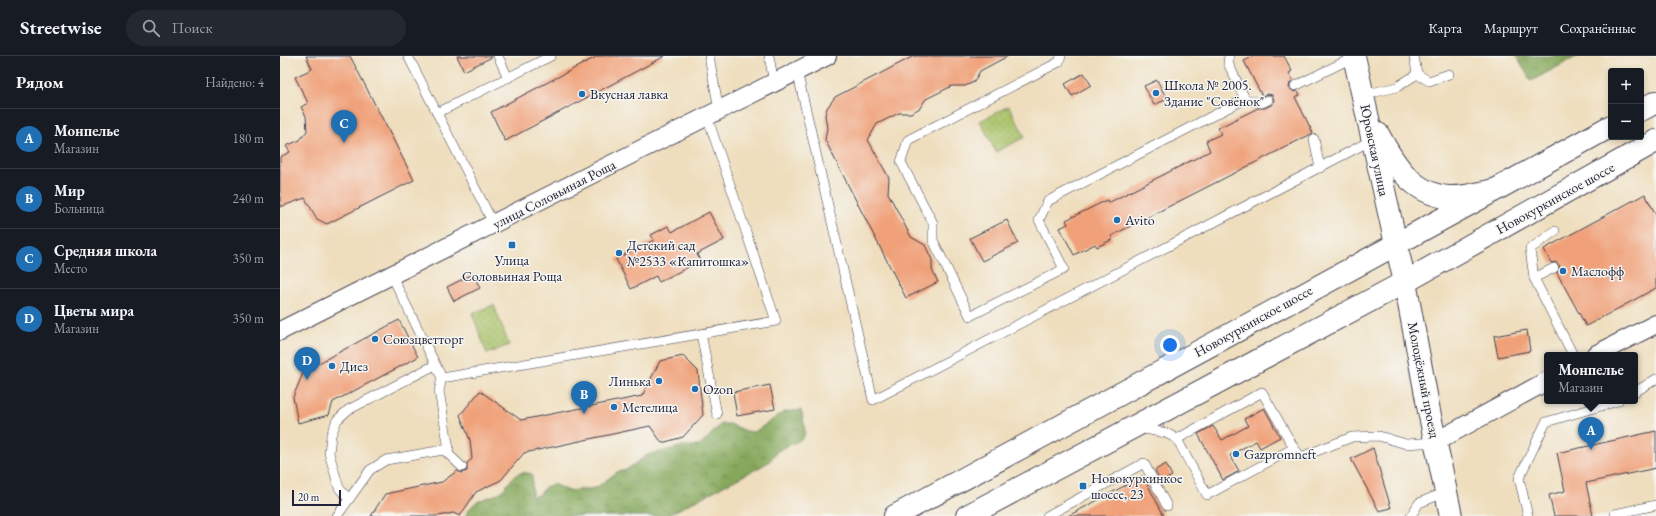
<!DOCTYPE html>
<html lang="ru">
<meta charset="utf-8">
<style>
body{margin:0;font-family:"EB Garamond",serif;background:#242831;color:#f1f3f6}
.controls{position:absolute;right:12px;top:12px;display:grid;overflow:hidden;border-radius:4px;box-shadow:0 2px 6px #0003}
.controls button{width:36px;height:36px;display:grid;place-items:center;padding:0;border:0;border-bottom:1px solid #363941;background:#171b24;color:#f1f3f6;font:20px sans-serif}
.scale{position:absolute;left:12px;bottom:10px;width:49px;box-sizing:border-box;padding-left:4px;border:2px solid #22223b;border-top:0;font-size:11px;line-height:14px;white-space:nowrap;color:#22223b;-webkit-text-stroke:3px #f6f6f2;paint-order:stroke}
.you{position:absolute;left:890px;top:289px;width:14px;height:14px;margin:-10px;border:3px solid #fff;border-radius:50%;background:#1a73e8;box-shadow:0 0 0 6px #1a73e833}
.badge{display:grid;place-items:center;width:26px;height:26px;border-radius:50%;background:#1f6fb2;color:#fff;font-size:13px;font-weight:700}
.pin{position:absolute;translate:-50% -33px;filter:drop-shadow(0 1px 2px #0008)}
.pin::after{content:'';position:absolute;top:21px;width:14px;height:12px;background:inherit;clip-path:polygon(0 0,100% 0,50% 100%)}
.popup{position:absolute;left:1264px;top:296px;width:94px;height:52px;box-sizing:border-box;display:grid;place-content:center;border-radius:4px;background:#171b24;filter:drop-shadow(0 1px 3px #0005);font-size:13px;white-space:nowrap;color:#9ea1a6}
.popup b{font-size:15px;color:#f1f3f6}
.popup::after{content:'';position:absolute;left:50%;top:100%;margin-left:-8px;border:8px solid transparent;border-top-color:#171b24}
.list{margin:0;padding:0;list-style:none}
h2{display:flex;justify-content:space-between;align-items:center;height:52px;margin:0;padding:0 16px;font-size:17px}
h2 small{font-size:13px;font-weight:400;color:#9ea1a6}
.list li{display:grid;grid-template-columns:26px 1fr auto;gap:12px;align-items:center;box-sizing:border-box;height:60px;padding:0 16px;border-top:1px solid #363941}
.list b{display:block;font-size:15px;white-space:nowrap}
.list p{margin:0;font-size:13px;white-space:nowrap;color:#9ea1a6}
.list em{font-size:13px;font-style:normal;color:#9ea1a6}
.icon{flex:none;width:22px;height:22px;fill:none;stroke:currentColor;stroke-width:2;stroke-linecap:round;stroke-linejoin:round}
.map{position:relative;flex:none;width:1376px;height:460px;overflow:hidden}
header{display:flex;align-items:center;gap:24px;box-sizing:border-box;height:56px;padding:0 20px;background:#171b24;border-bottom:1px solid #363941}
header strong{font-size:19px}
nav{display:flex;gap:22px;margin-inline-start:auto;font-size:14px}
.search{width:280px;height:36px;background:#242831;display:flex;align-items:center;gap:10px;box-sizing:border-box;padding:0 14px;border-radius:22px;color:#9ea1a6;font-size:15px}
main{display:flex}
aside{flex:1;background:#171b24}
.map>svg:first-child{display:block}
.forest{fill:url(#forest-crowns);stroke:#54654c}
.park{fill:url(#park-dots);stroke:#667251}
.building{fill:#f0a179}
.lines{fill:none;stroke-linecap:round;stroke-linejoin:round}
.service-casing{stroke:#413e4e;stroke-width:10}
.minor-casing{stroke:#413e4e;stroke-width:20}
.tertiary-casing{stroke:#413e4e;stroke-width:24}
.secondary-casing{stroke:#413e4e;stroke-width:24}
.service{stroke:#fff;stroke-width:9}
.minor{stroke:#fff;stroke-width:18}
.tertiary{stroke:#fff;stroke-width:22}
.secondary{stroke:#fff;stroke-width:22}
.poi-dot{fill:#1f6fb2;stroke:#f6f6f2;stroke-width:1.5}
.labels{text-anchor:middle;dominant-baseline:central;stroke-width:3;stroke-linejoin:round;paint-order:stroke}
.poi-label{font-size:14px;fill:#22223b;stroke:#f6f6f2;text-anchor:start}
.street-label{font-size:14px;fill:#22223b;stroke:#f6f6f2}
</style>
<header>
<strong>Streetwise</strong>
<div class="search"><svg class="icon" aria-label="search" viewBox="0 0 24 24"><circle cx="10" cy="10" r="6"/><path d="M15 15l6 6"/></svg>Поиск</div>
<nav><a>Карта</a><a>Маршрут</a><a>Сохранённые</a></nav>
</header>
<main>
<aside>
<h2>Рядом<small>Найдено: 4</small></h2>
<ul class="list">
<li><span class="badge">A</span><div><b>Монпелье</b><p>Магазин</p></div><em>180 m</em></li>
<li><span class="badge">B</span><div><b>Мир</b><p>Больница</p></div><em>240 m</em></li>
<li><span class="badge">C</span><div><b>Средняя школа</b><p>Место</p></div><em>350 m</em></li>
<li><span class="badge">D</span><div><b>Цветы мира</b><p>Магазин</p></div><em>350 m</em></li>
</ul>
</aside>
<div class="map">
<svg width="1376" height="460" viewBox="0 0 1376 460">
<defs>
<pattern id="forest-crowns" width="20" height="18" patternUnits="userSpaceOnUse"><rect width="20" height="18" fill="#86a85c"/><path d="M2 6a3 3 0 1 1 6 0M12 15a3 3 0 1 1 6 0" fill="none" stroke="#6d884d"/></pattern>
<pattern id="park-dots" width="8" height="8" patternUnits="userSpaceOnUse"><rect width="8" height="8" fill="#a9c267"/><path d="M2 2h.1M6 6h.1" fill="none" stroke="#91a65a" stroke-width="1.8" stroke-linecap="round"/></pattern>
</defs>
<rect width="100%" height="100%" fill="#f6f6f2"/>
<filter id="ink" filterUnits="userSpaceOnUse"><feTurbulence type="fractalNoise" baseFrequency=".025" numOctaves="2"/><feDisplacementMap in="SourceGraphic" scale="8" xChannelSelector="R" yChannelSelector="G"/><feConvolveMatrix kernelMatrix="1 2 1 2 8 2 1 2 1" color-interpolation-filters="sRGB"/></filter>
<filter id="wash" filterUnits="userSpaceOnUse"><feTurbulence type="fractalNoise" baseFrequency=".012" numOctaves="4" result="noise"/><feDisplacementMap in="SourceGraphic" scale="16" xChannelSelector="R" yChannelSelector="G"/><feGaussianBlur stdDeviation="0.9" result="paint"/><feColorMatrix in="noise" values="0 0 0 0 0 0 0 0 0 0 0 0 0 0 0 0 0 1.4 0 .05"/><feComposite in="paint" operator="in"/></filter>
<g filter="url(#wash)">
<rect width="100%" height="100%" fill="#efdebd"/>
<g class="forest">
<path d="M 1236,0 L 1298,0 L 1251,25 Z"/>
<path d="M 521,354 C 530,390 523,380 498,395 C 495,397 494,400 492,402 C 490,406 485,408 482,410 L 386,460 L 185,460 C 195,442 202,445 217,438 C 232,430 230,412 252,418 L 252,441 L 260,438 L 265,431 L 273,428 L 289,435 L 316,432 L 337,416 L 346,414 L 367,399 L 403,390 L 420,390 L 441,368 L 450,368 L 466,375 L 474,376 L 504,356 Z"/>
</g>
<g class="park">
<path d="M 729,50 L 745,81 L 716,96 L 700,65 Z"/>
<path d="M 214,249 L 229,289 L 207,298 L 192,257 Z"/>
</g>
<g id="blocks">
<g class="building">
<path d="M 26,0 L 70,0 L 134,124 L 47,168 L 37,163 L 25,142 L 0,151 L 0,101 L 10,96 L 6,90 L 20,84 L 27,75 L 26,60 L 21,51 L 28,47 L 15,21 L 32,13 Z"/>
<path d="M 177,0 L 212,0 L 212,1 L 184,15 Z"/>
<path d="M 318,0 L 385,0 L 225,85 L 211,56 Z"/>
<path d="M 634,0 L 728,0 L 700,15 L 694,26 L 685,30 L 672,30 L 646,43 L 640,52 L 631,57 L 619,57 L 597,68 L 588,84 L 609,122 L 608,137 L 631,181 L 645,189 L 652,204 L 652,214 L 658,226 L 626,242 L 545,84 L 547,72 L 545,59 L 547,52 L 555,41 Z"/>
<path d="M 974,0 L 1004,0 L 1012,15 L 1009,17 L 1013,24 L 1010,27 L 1009,32 L 1014,36 L 1018,35 L 1020,39 L 1015,41 L 1033,77 L 831,180 L 833,183 L 817,191 L 815,188 L 794,199 L 780,172 L 788,168 L 786,164 L 827,144 L 828,147 L 930,95 L 926,85 L 941,78 L 938,72 L 978,52 L 985,52 L 993,48 L 994,44 L 992,39 L 988,38 L 982,40 L 964,5 Z"/>
<path d="M 804,17 L 811,29 L 792,40 L 785,28 Z"/>
<path d="M 877,24 L 887,43 L 874,49 L 864,30 Z"/>
<path d="M 1365,138 L 1376,159 L 1376,232 L 1306,270 L 1277,217 L 1280,213 L 1279,209 L 1275,206 L 1271,207 L 1264,193 Z"/>
<path d="M 429,156 L 444,184 L 417,198 L 420,205 L 379,226 L 376,220 L 351,233 L 336,203 L 374,184 L 371,179 L 388,170 L 392,176 Z"/>
<path d="M 727,164 L 738,187 L 702,205 L 690,182 Z"/>
<path d="M 193,218 L 200,232 L 174,245 L 167,231 Z"/>
<path d="M 119,264 L 138,301 L 53,346 L 49,359 L 18,367 L 13,341 L 24,315 Z"/>
<path d="M 1247,274 L 1250,295 L 1218,301 L 1214,280 Z"/>
<path d="M 403,300 L 418,315 L 423,359 L 403,381 L 382,387 L 370,370 L 244,397 L 221,424 L 196,436 L 180,460 L 173,457 L 159,460 L 91,460 L 105,438 L 162,426 L 177,415 L 181,417 L 187,415 L 187,407 L 192,403 L 190,384 L 180,359 L 200,335 L 241,364 L 362,340 L 380,305 Z"/>
<path d="M 490,329 L 495,353 L 457,360 L 453,336 Z"/>
<path d="M 984,352 L 1000,381 L 980,392 L 976,385 L 950,399 L 959,415 L 943,424 L 918,378 L 933,370 L 942,384 L 968,370 L 964,363 Z"/>
<path d="M 1376,375 L 1376,412 L 1306,427 L 1313,460 L 1274,460 L 1269,439 L 1285,435 L 1277,397 Z"/>
<path d="M 1093,392 L 1111,452 L 1099,455 L 1071,403 Z"/>
<path d="M 886,408 L 892,420 L 881,426 L 875,414 Z"/>
<path d="M 863,420 L 884,460 L 788,460 Z"/>
</g>
</g>
</g>
<g filter="url(#ink)">
<use href="#blocks" fill-opacity="0" stroke="#413e4e" stroke-width="1"/>
<g class="lines">
<g class="service-casing">
<g id="service">
<path d="M 128,0 L 214,169"/>
<path d="M 218,0 L 228,22"/>
<path d="M 429,0 L 439,54"/>
<path d="M 489,0 L 494,27"/>
<path d="M 781,0 L 779,6 L 628,84 L 621,106 L 653,167 L 653,184 L 690,260 L 784,213 L 759,164 L 768,145 L 965,43 L 948,7 L 949,0"/>
<path d="M 517,15 L 593,344 L 1092,84"/>
<path d="M 1137,18 L 1149,25 L 1169,18"/>
<path d="M 1015,30 L 1074,1"/>
<path d="M 1083,39 L 1117,31 L 1137,18 L 1134,0"/>
<path d="M 965,43 L 982,47 L 988,44"/>
<path d="M 157,57 L 271,0"/>
<path d="M 1034,83 L 1040,112"/>
<path d="M 1274,212 L 1254,222 L 1293,299"/>
<path d="M 1254,222 L 1250,193 L 1275,175"/>
<path d="M 421,278 L 437,358"/>
<path d="M 162,322 L 496,265 L 427,60"/>
<path d="M 1355,336 L 1376,323"/>
<path d="M 859,372 L 886,377 L 897,383 L 927,439 L 1014,392 L 1021,401 L 1072,381 L 1099,380 L 1126,388 L 1155,386"/>
<path d="M 897,383 L 982,336 L 1014,392"/>
<path d="M 164,394 L 182,411"/>
<path d="M 69,443 L 59,432 L 49,397 L 51,379 L 57,364 L 68,354 L 155,309"/>
<path d="M 57,460 L 90,414 L 106,404 L 169,393 L 159,335 L 162,322 L 111,218"/>
<path d="M 767,460 L 864,407 L 887,450"/>
<path d="M 1131,460 L 1139,447 L 1166,436"/>
<path d="M 1248,460 L 1239,422 L 1266,366 L 1338,345"/>
<path d="M 1335,460 L 1335,458 L 1376,449"/>
</g>
</g>
<g class="minor-casing">
<g id="minor">
<path d="M 0,275 L 547,0"/>
<path d="M 1315,299 L 1376,268"/>
<path d="M 1155,386 L 1267,325"/>
</g>
</g>
<g class="tertiary-casing">
<g id="tertiary">
<path d="M 1074,0 L 1116,188"/>
<path d="M 1098,78 C 1113,106 1132,138 1168,141 C 1183,142 1200,137 1214,134"/>
</g>
</g>
<g class="secondary-casing">
<g id="secondary">
<path d="M 1361,54 L 1376,46"/>
<path d="M 1116,188 L 1125,226 L 1149,355 L 1171,460"/>
<path d="M 615,460 C 854,330 1094,202 1331,70"/>
<path d="M 687,460 L 1125,226 L 1376,85"/>
</g>
</g>
<use href="#service" class="service"/>
<use href="#minor" class="minor"/>
<use href="#tertiary" class="tertiary"/>
<use href="#secondary" class="secondary"/>
</g>
</g>
<g class="poi-dot">
<circle cx="876" cy="37" r="4"/>
<circle cx="302" cy="38" r="4"/>
<circle cx="837" cy="164" r="4"/>
<rect x="228" y="185" width="8" height="8" rx="2"/>
<circle cx="339" cy="197" r="4"/>
<circle cx="1283" cy="215" r="4"/>
<circle cx="95" cy="283" r="4"/>
<circle cx="52" cy="310" r="4"/>
<circle cx="379" cy="325" r="4"/>
<circle cx="415" cy="333" r="4"/>
<circle cx="334" cy="351" r="4"/>
<circle cx="956" cy="398" r="4"/>
<rect x="799" y="426" width="8" height="8" rx="2"/>
</g>
<g class="labels">
<g class="poi-label">
<text x="884" y="29">Школа № 2005.<tspan x="884" dy="16">Здание "Совёнок"</tspan></text>
<text x="310" y="38">Вкусная лавка</text>
<text x="845" y="164">Avito</text>
<text x="347" y="189">Детский сад<tspan x="347" dy="16">№2533 «Капитошка»</tspan></text>
<text x="232" y="204" text-anchor="middle">Улица<tspan x="232" dy="16">Соловьиная Роща</tspan></text>
<text x="1291" y="215">Маслофф</text>
<text x="103" y="283">Союзцветторг</text>
<text x="60" y="310">Диез</text>
<text x="371" y="325" text-anchor="end">Линька</text>
<text x="423" y="333">Ozon</text>
<text x="342" y="351">Метелица</text>
<text x="964" y="398">Gazpromneft</text>
<text x="811" y="422">Новокуркинкое<tspan x="811" dy="16">шоссе, 23</tspan></text>
</g>
<g class="street-label">
<text transform="translate(1095 94) rotate(78)">Юровская улица</text>
<text transform="translate(274 138) rotate(-27)">улица Соловьиная Роща</text>
<text transform="translate(1275 142) rotate(-29)">Новокуркинское шоссе</text>
<text transform="translate(973 265) rotate(-29)">Новокуркинское шоссе</text>
<text transform="translate(1144 324) rotate(79)">Молодёжный проезд</text>
</g>
</g>
</svg>
<div class="controls">
<button>+</button>
<button>−</button>
</div>
<div class="scale">20 m</div>
<div class="you"></div>
<div class="pin badge" style="left:1311px;top:394px">A</div>
<div class="popup"><b>Монпелье</b>Магазин</div>
<div class="pin badge" style="left:304px;top:358px">B</div>
<div class="pin badge" style="left:64px;top:87px">C</div>
<div class="pin badge" style="left:27px;top:324px">D</div>
</div>
</main>
